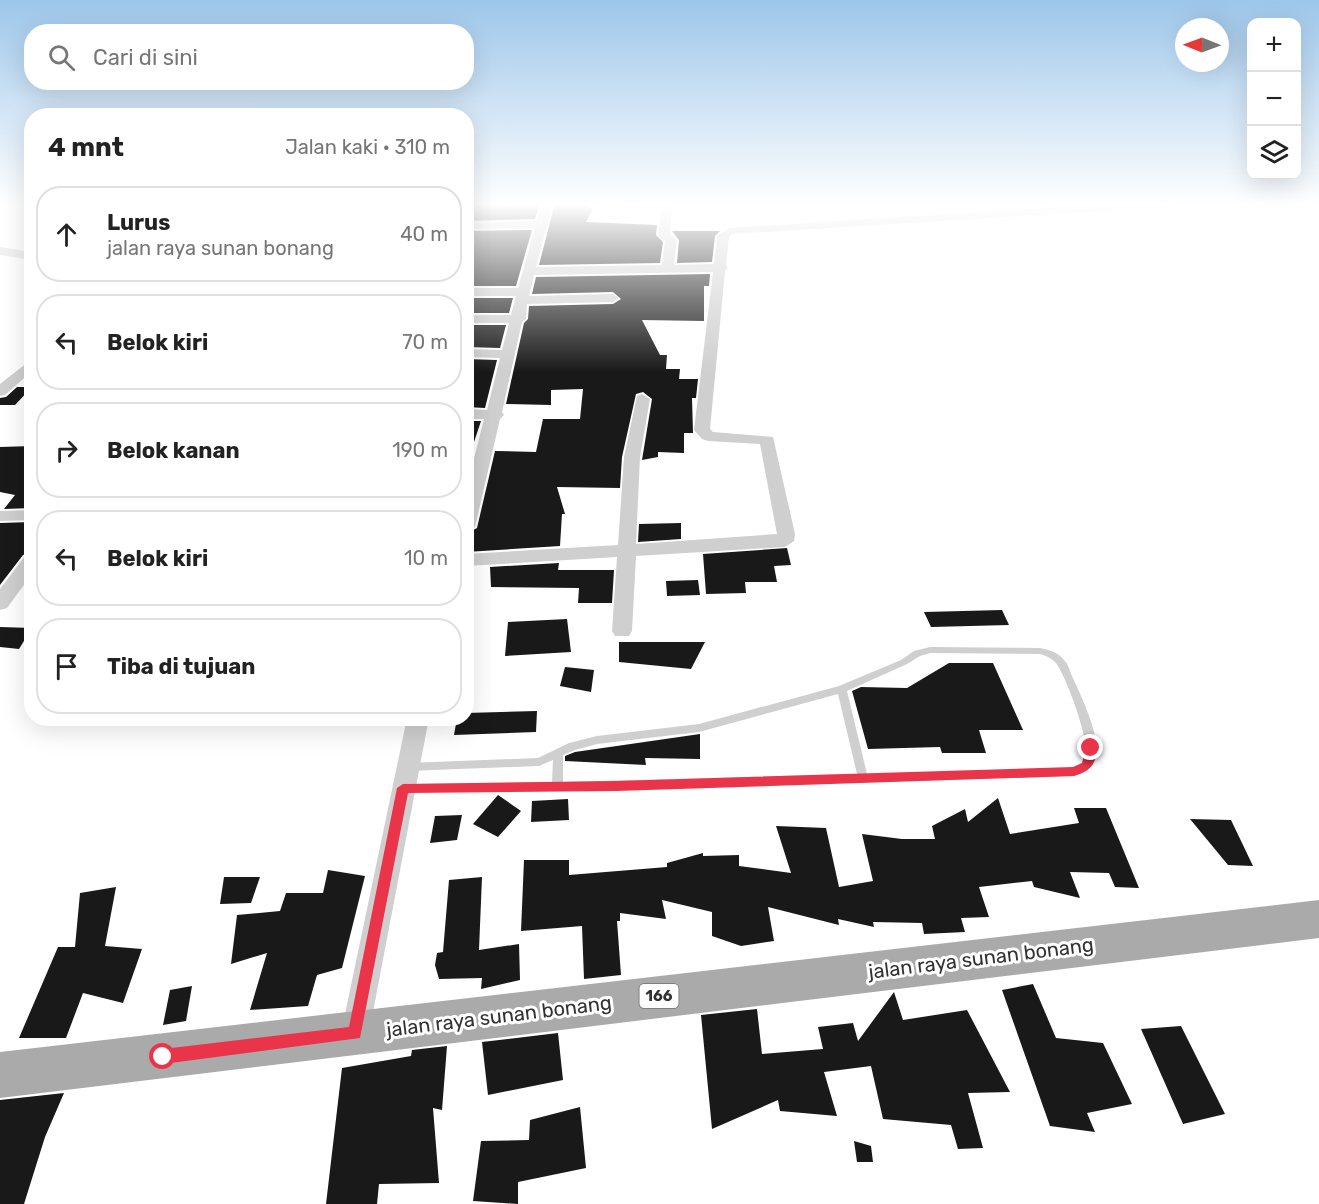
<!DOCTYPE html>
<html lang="id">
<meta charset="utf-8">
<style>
body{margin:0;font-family:Rubik,sans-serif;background:#f6f6f6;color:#222}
.controls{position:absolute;right:18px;top:18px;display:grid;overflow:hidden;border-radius:12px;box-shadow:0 6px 24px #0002}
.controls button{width:54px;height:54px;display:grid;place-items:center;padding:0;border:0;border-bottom:2px solid #e0e0e0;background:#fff;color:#222;font:30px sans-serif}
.compass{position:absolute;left:1175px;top:18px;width:54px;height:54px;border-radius:50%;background:#fff;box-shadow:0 6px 24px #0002;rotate:271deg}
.stop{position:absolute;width:18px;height:18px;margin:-14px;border:4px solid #e93449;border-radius:50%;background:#fff}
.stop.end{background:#e93449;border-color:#fff;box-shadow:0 2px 6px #0008}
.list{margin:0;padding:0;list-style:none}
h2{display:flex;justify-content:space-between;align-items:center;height:78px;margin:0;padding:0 24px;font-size:26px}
h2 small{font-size:20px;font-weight:400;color:#767676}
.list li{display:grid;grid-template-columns:39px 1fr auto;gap:18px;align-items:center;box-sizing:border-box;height:96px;margin:0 12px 12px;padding:0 12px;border:2px solid #e0e0e0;border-radius:24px}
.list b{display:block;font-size:22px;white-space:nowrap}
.list p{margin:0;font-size:20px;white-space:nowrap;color:#767676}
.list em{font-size:20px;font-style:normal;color:#767676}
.icon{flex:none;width:33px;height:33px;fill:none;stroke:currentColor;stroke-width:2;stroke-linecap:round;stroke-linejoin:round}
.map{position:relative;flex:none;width:1319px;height:1204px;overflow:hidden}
.search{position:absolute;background:#fff;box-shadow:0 6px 24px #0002;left:24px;top:24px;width:450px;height:66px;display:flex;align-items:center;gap:15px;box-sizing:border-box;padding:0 21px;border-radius:24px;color:#767676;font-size:22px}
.panel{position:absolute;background:#fff;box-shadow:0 6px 24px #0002;left:24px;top:108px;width:450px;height:618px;border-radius:24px}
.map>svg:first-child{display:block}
.building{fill:#191919}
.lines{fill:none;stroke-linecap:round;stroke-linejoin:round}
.lane{fill:#cfcfcf;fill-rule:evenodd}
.street{fill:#cfcfcf;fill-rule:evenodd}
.primary{fill:#aaa;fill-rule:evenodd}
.route{fill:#e93449}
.labels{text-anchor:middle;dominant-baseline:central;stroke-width:6;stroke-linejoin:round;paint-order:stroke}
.shield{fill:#fff;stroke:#707070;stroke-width:1.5}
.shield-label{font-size:15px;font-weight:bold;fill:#323232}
.near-street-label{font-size:20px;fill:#323232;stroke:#fff}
</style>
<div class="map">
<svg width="1319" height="1204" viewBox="0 0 1319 1204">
<rect width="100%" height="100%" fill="#fff"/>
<g class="building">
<path d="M 467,203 L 540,203 L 535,219 L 467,221 Z"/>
<path d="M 555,203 L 587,204 L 586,208 L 593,208 L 586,222 L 657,225 L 656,235 L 663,242 L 660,263 L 539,265 Z"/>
<path d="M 532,230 L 516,286 L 466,286 L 467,231 Z"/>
<path d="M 672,231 L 720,231 L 715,236 L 712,262 L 677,263 L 679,240 Z"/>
<path d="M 710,274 L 709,286 L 704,286 L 704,321 L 642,320 L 660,355 L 667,355 L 666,369 L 680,369 L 679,379 L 698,379 L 696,398 L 692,398 L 693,433 L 684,433 L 684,453 L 658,452 L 658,457 L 642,460 L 652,399 L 643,392 L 636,394 L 622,457 L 620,488 L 557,487 L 565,514 L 562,514 L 560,546 L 466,552 L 466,534 L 477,528 L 495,451 L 536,452 L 543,419 L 580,419 L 583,389 L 551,390 L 551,405 L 506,404 L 524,323 L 528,319 L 529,306 L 613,304 L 621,299 L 613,292 L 532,294 L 536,277 Z"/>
<path d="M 466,298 L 513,298 L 509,313 L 466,313 Z"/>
<path d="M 466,325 L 506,325 L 500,348 L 466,347 Z"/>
<path d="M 466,359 L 497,360 L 485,408 L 466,407 Z"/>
<path d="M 17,387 L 32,387 L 15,405 L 0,405 L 0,398 L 6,397 Z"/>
<path d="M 466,421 L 481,421 L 471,451 L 474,451 L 466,479 Z"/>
<path d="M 32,446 L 32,508 L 4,509 L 15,495 L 0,492 L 0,447 Z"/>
<path d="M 32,522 L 32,552 L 23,555 L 0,585 L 0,523 Z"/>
<path d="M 681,523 L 681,539 L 638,542 L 639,524 Z"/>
<path d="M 787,548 L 791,565 L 774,566 L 777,582 L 745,582 L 746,593 L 706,594 L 703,554 Z"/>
<path d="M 559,563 L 558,570 L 614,570 L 612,603 L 578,603 L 579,588 L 491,587 L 490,567 Z"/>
<path d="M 698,580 L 700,595 L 667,596 L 666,581 Z"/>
<path d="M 1002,610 L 1009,625 L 931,627 L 924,612 Z"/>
<path d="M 567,619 L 571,652 L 505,656 L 508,622 Z"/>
<path d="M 0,627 L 32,628 L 19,649 L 0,647 Z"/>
<path d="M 619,642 L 705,642 L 691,669 L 619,662 Z"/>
<path d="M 949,663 L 993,663 L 1023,730 L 979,730 L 986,753 L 942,753 L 940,747 L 868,749 L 852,691 L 861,687 L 907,688 Z"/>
<path d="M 565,667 L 594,670 L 591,692 L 560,686 Z"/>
<path d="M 537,711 L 536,732 L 454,735 L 457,718 L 466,718 L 466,713 Z"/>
<path d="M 700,734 L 700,759 L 645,758 L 646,765 L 565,761 L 565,756 L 575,752 Z"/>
<path d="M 498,795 L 521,811 L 498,837 L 473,824 Z"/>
<path d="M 998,798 L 1010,834 L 1079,823 L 1074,808 L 1106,808 L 1139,888 L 1115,887 L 1109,873 L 1070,872 L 1080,898 L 1034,887 L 1032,881 L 979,887 L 989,917 L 961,918 L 965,932 L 924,934 L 922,923 L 873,922 L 874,927 L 838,919 L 839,925 L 768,907 L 774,941 L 741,946 L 712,936 L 712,912 L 662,900 L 666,919 L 620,913 L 620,921 L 617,921 L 621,975 L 584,979 L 582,926 L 521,931 L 524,860 L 569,860 L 569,875 L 667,867 L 667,863 L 703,853 L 703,856 L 739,855 L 739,866 L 791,873 L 776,826 L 826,828 L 839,887 L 873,881 L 862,834 L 902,839 L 935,839 L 932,826 L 965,809 L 968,822 Z"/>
<path d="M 568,799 L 569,820 L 531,822 L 532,801 Z"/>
<path d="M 462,815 L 457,840 L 430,843 L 435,816 Z"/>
<path d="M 1190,819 L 1231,820 L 1253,866 L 1228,865 Z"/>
<path d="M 328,870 L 365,876 L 342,968 L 317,975 L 308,1006 L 250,1010 L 267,953 L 231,964 L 237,915 L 280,911 L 286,893 L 323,893 Z"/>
<path d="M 224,877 L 260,877 L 251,903 L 220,904 Z"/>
<path d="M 482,877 L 479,950 L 519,944 L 520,980 L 481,989 L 482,978 L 439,979 L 435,965 L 437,953 L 443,952 L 449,880 Z"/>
<path d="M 116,887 L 105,946 L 142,949 L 123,1003 L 83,993 L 66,1038 L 19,1038 L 58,947 L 75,947 L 80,893 Z"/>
<path d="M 1033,984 L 1056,1038 L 1103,1043 L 1132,1104 L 1087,1113 L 1095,1132 L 1050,1126 L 1002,990 Z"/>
<path d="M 192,986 L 186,1021 L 163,1025 L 170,990 Z"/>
<path d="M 894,992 L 903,1020 L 967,1010 L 1010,1092 L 968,1093 L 983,1148 L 958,1149 L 951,1125 L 883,1119 L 871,1066 L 824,1072 L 837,1116 L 780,1111 L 778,1100 L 712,1129 L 701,1015 L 757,1009 L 762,1054 L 823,1049 L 818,1027 L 853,1023 L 858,1041 Z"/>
<path d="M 1181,1026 L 1225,1114 L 1183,1124 L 1141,1029 Z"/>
<path d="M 558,1033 L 563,1080 L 488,1095 L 482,1042 Z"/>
<path d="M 447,1046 L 442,1110 L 433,1108 L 439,1183 L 379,1184 L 377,1204 L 326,1204 L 342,1068 L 411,1056 L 412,1050 Z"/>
<path d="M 64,1093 L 45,1137 L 24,1204 L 0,1204 L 0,1100 Z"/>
<path d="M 580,1107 L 586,1168 L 518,1182 L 518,1204 L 473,1201 L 481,1141 L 529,1140 L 530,1120 Z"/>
<path d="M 854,1141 L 871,1146 L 873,1162 L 857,1162 Z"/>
</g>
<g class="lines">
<path class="lane" d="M 930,647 L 1040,648 C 1049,650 1058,652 1064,660 C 1068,664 1070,671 1072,676 C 1081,696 1100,734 1096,756 C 1094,768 1085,772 1074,776 L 616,790 L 406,792 L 402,791 L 401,788 L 402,785 L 406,784 L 552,782 L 553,760 L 539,766 L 408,771 L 404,770 L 403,767 L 404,764 L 408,763 L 538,758 L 569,743 L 597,736 L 699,724 L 839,686 L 901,660 L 914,651 ZM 930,653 L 1040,654 C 1047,656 1051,658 1056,663 C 1066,676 1089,739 1086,756 C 1084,763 1079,765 1073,768 L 867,774 L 847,691 L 907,664 L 920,656 ZM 838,694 L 857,774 L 563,782 L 563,755 L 575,750 L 597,744 L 699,732 Z"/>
<g class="street">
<path d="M 542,203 L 553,203 L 536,267 L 662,265 L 665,241 L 658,235 L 662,208 L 594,206 L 589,203 L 672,203 L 670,234 L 677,240 L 674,265 L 714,264 L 717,236 L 729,228 L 1122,203 L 1188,203 L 1183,206 L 732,234 L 729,237 L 726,265 L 728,268 L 725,271 L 710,429 L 713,432 L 773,437 L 795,534 L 794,541 L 785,547 L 636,556 L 632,631 L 629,636 L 615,636 L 612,631 L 617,557 L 466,566 L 466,554 L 618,545 L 624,457 L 637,396 L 642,394 L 650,399 L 640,457 L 636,544 L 777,534 L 760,444 L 708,441 L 702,439 L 694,430 L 713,272 L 534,275 L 529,296 L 613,294 L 619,298 L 613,302 L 527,304 L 526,319 L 522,322 L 502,412 L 504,415 L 500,419 L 475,527 L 466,532 L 466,490 L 484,419 L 466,419 L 466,409 L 487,410 L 500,358 L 466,357 L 466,349 L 502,350 L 509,323 L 466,323 L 466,315 L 511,315 L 516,296 L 466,296 L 466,288 L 518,288 L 535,228 L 466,229 L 466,223 L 537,221 Z"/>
<path d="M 0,247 L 32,252 L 32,260 L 0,255 Z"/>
<path d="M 32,359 L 32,371 L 5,395 L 0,396 L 0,384 Z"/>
<path d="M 32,510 L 32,520 L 0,521 L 0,511 Z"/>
<path d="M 32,554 L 32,574 L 7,608 L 0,610 L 0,589 L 25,556 Z"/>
<path d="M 407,718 L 429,718 L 369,1033 L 365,1043 L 355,1047 L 345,1043 L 341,1033 Z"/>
</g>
<path class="primary" d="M 1319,900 L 1319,938 L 0,1098 L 0,1052 Z"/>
</g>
<linearGradient id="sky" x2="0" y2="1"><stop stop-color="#9dc6ea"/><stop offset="0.55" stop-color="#fff"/><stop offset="1" stop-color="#fff" stop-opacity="0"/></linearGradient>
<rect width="1319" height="372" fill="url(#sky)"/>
<path class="route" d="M 1091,743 L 1097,748 C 1096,765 1090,771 1074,776 L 616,791 L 408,793 L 360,1038 L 163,1064 L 158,1062 L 156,1057 L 158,1052 L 163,1049 L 349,1027 L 397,788 L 403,784 L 616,781 L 1073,767 L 1082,763 L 1086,748 Z"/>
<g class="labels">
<rect class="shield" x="639.5" y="984" width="39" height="24" rx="4.5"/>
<g class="shield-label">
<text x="659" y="996">166</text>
</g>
<g class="near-street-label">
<text transform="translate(981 958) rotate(-7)">jalan raya sunan bonang</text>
<text transform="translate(499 1016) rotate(-7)">jalan raya sunan bonang</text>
</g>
</g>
</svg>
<div class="controls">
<button>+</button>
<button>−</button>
<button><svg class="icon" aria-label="layers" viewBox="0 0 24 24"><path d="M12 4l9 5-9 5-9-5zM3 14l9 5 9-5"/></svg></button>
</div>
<svg class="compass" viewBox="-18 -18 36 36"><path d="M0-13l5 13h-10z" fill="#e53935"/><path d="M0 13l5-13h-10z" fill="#767676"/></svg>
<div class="stop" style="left:163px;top:1057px"></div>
<div class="stop end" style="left:1091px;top:748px"></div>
<div class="search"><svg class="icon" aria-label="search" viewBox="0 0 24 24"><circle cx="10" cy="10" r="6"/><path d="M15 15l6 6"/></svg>Cari di sini</div>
<section class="panel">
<h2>4 mnt<small>Jalan kaki · 310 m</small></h2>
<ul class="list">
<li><svg class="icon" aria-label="ahead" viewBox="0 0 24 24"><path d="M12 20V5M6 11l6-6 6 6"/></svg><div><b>Lurus</b><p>jalan raya sunan bonang</p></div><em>40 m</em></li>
<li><svg class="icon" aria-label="left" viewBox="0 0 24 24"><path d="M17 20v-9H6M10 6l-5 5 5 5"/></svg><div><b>Belok kiri</b></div><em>70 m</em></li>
<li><svg class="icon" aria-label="right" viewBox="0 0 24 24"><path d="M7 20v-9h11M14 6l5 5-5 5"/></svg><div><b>Belok kanan</b></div><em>190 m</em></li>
<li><svg class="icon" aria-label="left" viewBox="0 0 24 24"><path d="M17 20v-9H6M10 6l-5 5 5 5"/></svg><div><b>Belok kiri</b></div><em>10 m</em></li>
<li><svg class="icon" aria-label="arrive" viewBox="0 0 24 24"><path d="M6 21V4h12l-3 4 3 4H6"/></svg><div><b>Tiba di tujuan</b></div></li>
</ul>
</section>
</div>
